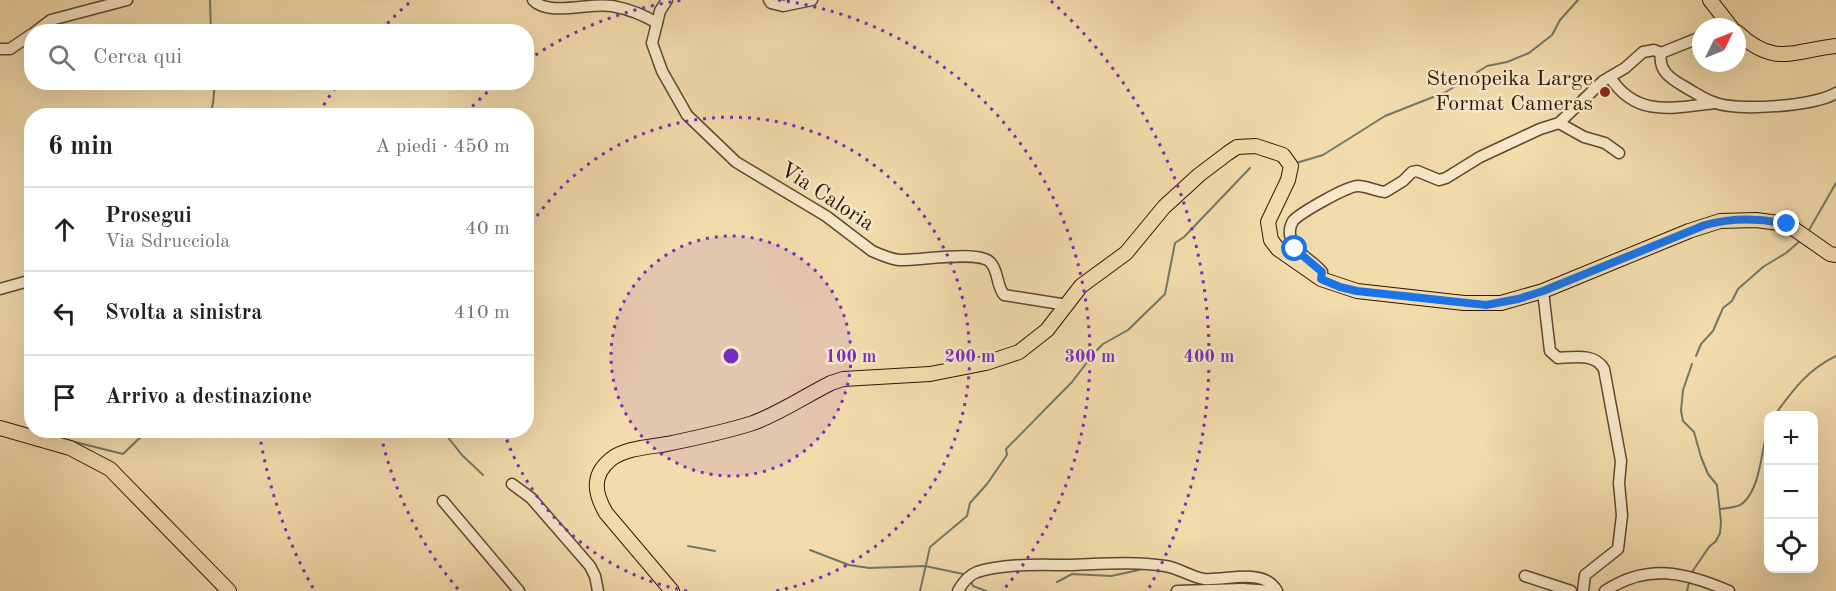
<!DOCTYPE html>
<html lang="it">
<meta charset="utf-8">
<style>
body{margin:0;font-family:"Old Standard TT",serif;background:#f6f6f6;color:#202124}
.controls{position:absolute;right:18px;bottom:18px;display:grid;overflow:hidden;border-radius:12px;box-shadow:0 6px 24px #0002}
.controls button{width:54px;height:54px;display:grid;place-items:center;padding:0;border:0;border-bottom:2px solid #e0e0e0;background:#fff;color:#202124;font:30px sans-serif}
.compass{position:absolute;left:1692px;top:18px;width:54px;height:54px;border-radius:50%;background:#fff;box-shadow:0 6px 24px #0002;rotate:47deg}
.stop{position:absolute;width:18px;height:18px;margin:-14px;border:4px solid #1a73e8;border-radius:50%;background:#fff}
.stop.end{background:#1a73e8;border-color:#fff;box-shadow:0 2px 6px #0008}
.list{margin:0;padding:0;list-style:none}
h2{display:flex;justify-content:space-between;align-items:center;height:78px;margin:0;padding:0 24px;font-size:26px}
h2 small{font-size:20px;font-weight:400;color:#757577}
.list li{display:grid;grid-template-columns:39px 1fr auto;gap:18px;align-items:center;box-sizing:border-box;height:84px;padding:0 24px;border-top:2px solid #e0e0e0}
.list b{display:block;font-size:22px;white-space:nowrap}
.list p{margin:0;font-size:20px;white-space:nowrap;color:#757577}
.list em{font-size:20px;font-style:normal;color:#757577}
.icon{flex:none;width:33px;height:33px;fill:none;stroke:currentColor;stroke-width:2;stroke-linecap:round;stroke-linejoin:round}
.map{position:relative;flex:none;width:1836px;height:591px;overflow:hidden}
.search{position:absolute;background:#fff;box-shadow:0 6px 24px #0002;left:24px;top:24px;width:510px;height:66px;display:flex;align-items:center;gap:15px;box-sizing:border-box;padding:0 21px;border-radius:24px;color:#757577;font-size:22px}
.panel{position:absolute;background:#fff;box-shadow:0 6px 24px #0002;left:24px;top:108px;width:510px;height:330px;border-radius:24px}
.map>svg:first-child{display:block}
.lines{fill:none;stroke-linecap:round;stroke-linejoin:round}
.stream{stroke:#6f7968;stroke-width:2}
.minor-casing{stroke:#5e4730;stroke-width:13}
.major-casing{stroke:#2d1506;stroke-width:16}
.minor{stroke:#f7e8c9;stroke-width:10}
.major{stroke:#f2dcac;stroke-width:14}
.route{stroke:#1a73e8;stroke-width:8}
.ring{fill:none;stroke:#7b2cbf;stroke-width:3;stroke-dasharray:3 6}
.poi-dot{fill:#8f2418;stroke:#f7e8c9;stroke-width:2}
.labels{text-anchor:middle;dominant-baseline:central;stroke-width:5;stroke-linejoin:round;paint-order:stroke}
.poi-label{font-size:22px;fill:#2d1506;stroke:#f7e8c9;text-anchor:end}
.street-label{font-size:22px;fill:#2d1506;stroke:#f7e8c9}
.centre{fill:#7b2cbf;stroke:#f7e8c9;stroke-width:3}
.ring-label{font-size:18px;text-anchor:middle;font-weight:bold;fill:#7b2cbf;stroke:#f7e8c9;stroke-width:5;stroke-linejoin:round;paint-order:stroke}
</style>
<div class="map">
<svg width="1836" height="591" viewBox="0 0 1836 591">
<rect width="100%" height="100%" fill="#f2dcac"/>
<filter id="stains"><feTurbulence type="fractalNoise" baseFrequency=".00333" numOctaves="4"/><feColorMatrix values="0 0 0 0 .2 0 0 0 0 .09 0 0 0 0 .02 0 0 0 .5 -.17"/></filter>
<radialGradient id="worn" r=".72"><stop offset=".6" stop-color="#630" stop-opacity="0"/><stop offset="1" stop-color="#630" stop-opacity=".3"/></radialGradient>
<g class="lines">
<g class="stream">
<path d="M 210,0 L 211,32"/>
<path d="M 210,116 L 213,103 L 215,82"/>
<path d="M 1296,163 L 1323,155 L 1385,116 L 1446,92 L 1487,66 L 1507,62 L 1529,53 L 1552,35 L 1560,20 L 1578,0"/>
<path d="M 1809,230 L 1836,183"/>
<path d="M 1696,356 L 1701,344 L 1713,331 L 1723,308 L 1732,301 L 1738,289 L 1763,267 L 1786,253 L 1800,241"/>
<path d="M 1774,416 C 1793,390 1806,371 1836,356"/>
<path d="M 442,430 L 462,455 L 483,475"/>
<path d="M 51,436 L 123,454 L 148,430"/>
<path d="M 1720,509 C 1727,508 1738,508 1743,503 C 1761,487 1761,450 1768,428"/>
<path d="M 688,546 L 715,551"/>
<path d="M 810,550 L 849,565 L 869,568 L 925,566 L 968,575"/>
<path d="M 1692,572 L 1709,547 L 1716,541 L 1720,533 L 1721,522 L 1717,485 L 1708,474 L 1701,457 L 1694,432 L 1683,421 L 1681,411 L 1683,390 L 1692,364"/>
<path d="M 970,579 L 973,586 L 986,591"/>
<path d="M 1057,582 L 1072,574 L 1111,576 L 1139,570"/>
<path d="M 920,591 L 930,547 L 967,516 L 970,503 L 987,484 L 1007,455 L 1006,449 L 1072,382 L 1095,352 L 1103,344 L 1128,330 L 1165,294 L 1175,243 L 1184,237 L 1250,168"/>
<path d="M 1687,591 L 1689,583"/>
</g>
<g class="minor-casing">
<g id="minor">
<path d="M 533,0 C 549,17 590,2 612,6 C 629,9 642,14 657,23"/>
<path d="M 667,0 L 660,11 L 652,43 L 662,71 L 687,115 L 736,162 L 826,216 L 872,251 C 881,255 890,259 899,260 C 917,261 978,250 990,262 C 999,271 996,285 1004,295 L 1067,305"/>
<path d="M 769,0 L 771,3 L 783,6 L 812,0"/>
<path d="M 35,32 L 51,20 L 127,0"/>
<path d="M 1701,37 L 1661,53 C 1658,71 1671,79 1685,87 C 1694,92 1704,99 1713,102 C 1737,112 1815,106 1836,93"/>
<path d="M 0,49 L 10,49 L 32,34"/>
<path d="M 1610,77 C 1636,118 1673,108 1715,103"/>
<path d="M 1559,123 L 1584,137 L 1605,143 L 1619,153"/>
<path d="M 1321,279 L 1322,272 C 1313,260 1295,254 1291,239 C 1289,233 1290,226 1293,221 C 1300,213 1347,186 1358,186 C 1366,186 1376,191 1385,192 L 1403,181 L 1412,172 L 1417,171 L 1439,180 L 1446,178 L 1480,157 L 1540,129 L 1559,123 L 1603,81 L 1625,68 L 1643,52 L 1654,50 L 1661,53"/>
<path d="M 0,289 L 32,280"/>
<path d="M 1543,291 L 1550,351 L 1558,358 C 1574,357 1595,353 1604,369 L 1621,461 L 1619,483 L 1622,515 L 1618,549 L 1585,575 L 1583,591"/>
<path d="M 512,484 L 531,498 L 590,566 L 595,576 L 598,591"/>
<path d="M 443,501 L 519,591"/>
<path d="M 1525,576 L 1571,591"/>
<path d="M 958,591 C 962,584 969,575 977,572 C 1006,563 1039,565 1069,565 C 1101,564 1134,561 1165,566 C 1179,568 1191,577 1204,579 C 1226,581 1264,567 1277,591"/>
<path d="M 1177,591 L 1243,589 L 1270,591"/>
<path d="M 1605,591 C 1647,563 1685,572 1729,591"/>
</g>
</g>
<g class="major-casing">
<g id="major">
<path d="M 1710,0 L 1731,27"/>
<path d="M 1737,32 C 1774,67 1792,51 1836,46"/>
<path d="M 0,428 L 70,448 L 110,469 L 229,591"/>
<path d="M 672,591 L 606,513 C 595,494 591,476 610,460 C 624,448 650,447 667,444 C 696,438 725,432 753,423 C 780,413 805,396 831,383 L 843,379 L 930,374 L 986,363 L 1019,352 L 1047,330 L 1081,286 L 1126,253 L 1164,207 L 1199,175 L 1228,153 L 1237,147 L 1256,146 L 1283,155 L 1291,166 L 1288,180 L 1268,222 L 1271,240 L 1278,249 L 1321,279 L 1357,291 L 1464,303 L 1501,303 L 1543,291 L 1689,231 L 1720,221 L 1756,220 L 1787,224 L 1830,254 L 1836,255"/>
</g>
</g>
<use href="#minor" class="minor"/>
<use href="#major" class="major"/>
</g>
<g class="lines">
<path class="route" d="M 1295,249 L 1322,272 L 1321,279 L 1340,287 L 1357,291 L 1486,305 L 1518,299 L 1543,291 L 1705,225 C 1731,218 1760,218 1787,224"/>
</g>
<circle cx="731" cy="356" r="120" fill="#7b2cbf" fill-opacity=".12"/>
<g class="ring">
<circle cx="731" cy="356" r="120"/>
<path d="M687 591A239 239 0 0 1 504 432M527 231A239 239 0 1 1 775 591"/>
<path d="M458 589A359 359 0 0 1 380 431M466 113A359 359 0 0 1 498 83M528 60A359 359 0 0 1 684 0M778 0A359 359 0 0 1 1004 589"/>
<path d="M313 588A478 478 0 0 1 259 431M319 113A478 478 0 0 1 337 85M381 30A478 478 0 0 1 411 1M1051 1A478 478 0 0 1 1149 588"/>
</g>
<circle class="poi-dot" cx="1605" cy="92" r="6"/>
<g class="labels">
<g class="poi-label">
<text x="1593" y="79">Stenopeika Large<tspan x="1593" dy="25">Format Cameras</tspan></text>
</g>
<g class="street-label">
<text transform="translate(827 197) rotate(33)">Via Caloria</text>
</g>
</g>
<circle cx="731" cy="356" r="9" class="centre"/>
<g class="ring-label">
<text x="851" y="362">100 m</text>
<text x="970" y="362">200 m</text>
<text x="1090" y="362">300 m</text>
<text x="1209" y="362">400 m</text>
</g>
<rect width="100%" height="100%" filter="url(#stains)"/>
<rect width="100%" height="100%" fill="url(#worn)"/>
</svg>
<div class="controls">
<button>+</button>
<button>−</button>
<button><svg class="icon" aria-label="locate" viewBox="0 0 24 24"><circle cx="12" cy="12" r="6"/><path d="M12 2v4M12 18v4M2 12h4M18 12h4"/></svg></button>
</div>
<svg class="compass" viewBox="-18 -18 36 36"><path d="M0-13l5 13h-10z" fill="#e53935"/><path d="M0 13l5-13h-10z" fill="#757577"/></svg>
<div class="stop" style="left:1295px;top:249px"></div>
<div class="stop end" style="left:1787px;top:224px"></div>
<div class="search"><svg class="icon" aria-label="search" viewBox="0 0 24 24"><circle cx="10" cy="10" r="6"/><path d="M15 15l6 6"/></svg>Cerca qui</div>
<section class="panel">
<h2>6 min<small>A piedi · 450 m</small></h2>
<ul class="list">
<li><svg class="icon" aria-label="ahead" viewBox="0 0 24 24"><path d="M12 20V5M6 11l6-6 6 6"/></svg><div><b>Prosegui</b><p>Via Sdrucciola</p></div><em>40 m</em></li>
<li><svg class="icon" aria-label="left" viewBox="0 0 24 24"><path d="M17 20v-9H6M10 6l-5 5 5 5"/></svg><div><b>Svolta a sinistra</b></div><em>410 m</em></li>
<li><svg class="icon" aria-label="arrive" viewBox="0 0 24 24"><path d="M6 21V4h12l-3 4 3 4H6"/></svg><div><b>Arrivo a destinazione</b></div></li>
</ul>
</section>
</div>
